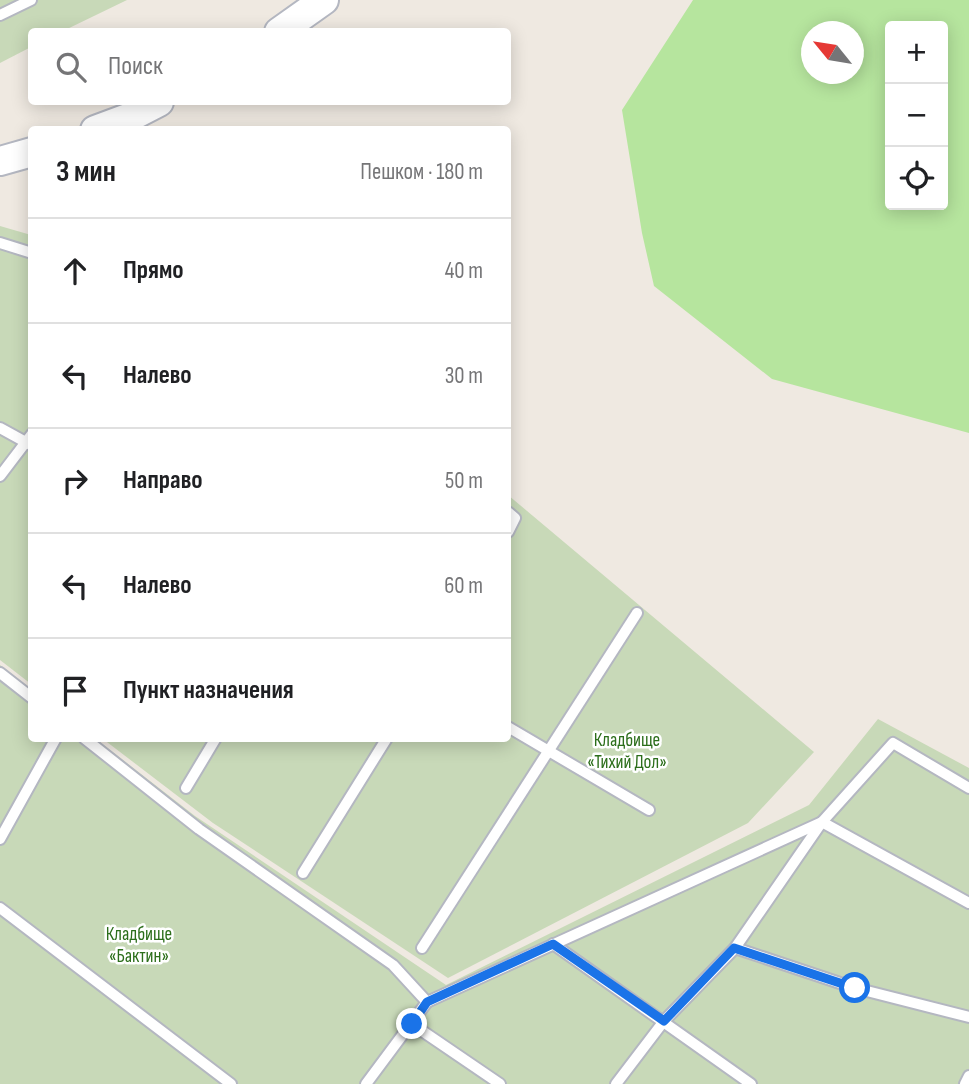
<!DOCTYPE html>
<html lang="ru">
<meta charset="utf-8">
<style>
body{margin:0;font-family:"Sofia Sans Condensed",sans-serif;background:#f2f2f2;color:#202124}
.controls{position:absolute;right:21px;top:21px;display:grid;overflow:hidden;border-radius:7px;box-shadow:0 4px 18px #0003}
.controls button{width:63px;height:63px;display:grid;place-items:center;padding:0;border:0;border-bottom:2px solid #e0e0e0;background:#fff;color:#202124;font:35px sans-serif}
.compass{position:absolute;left:801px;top:21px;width:63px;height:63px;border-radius:50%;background:#fff;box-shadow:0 4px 18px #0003;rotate:300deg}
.stop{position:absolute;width:21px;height:21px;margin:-16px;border:5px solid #1a73e8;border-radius:50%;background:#fff}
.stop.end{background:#1a73e8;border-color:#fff;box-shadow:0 2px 7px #0008}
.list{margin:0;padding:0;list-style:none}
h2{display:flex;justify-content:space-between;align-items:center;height:91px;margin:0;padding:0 28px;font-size:30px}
h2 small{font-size:23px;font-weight:400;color:#757577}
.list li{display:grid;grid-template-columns:46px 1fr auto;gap:21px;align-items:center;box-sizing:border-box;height:105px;padding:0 28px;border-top:2px solid #e0e0e0}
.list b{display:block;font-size:26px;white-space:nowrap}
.list em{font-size:23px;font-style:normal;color:#757577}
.icon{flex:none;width:38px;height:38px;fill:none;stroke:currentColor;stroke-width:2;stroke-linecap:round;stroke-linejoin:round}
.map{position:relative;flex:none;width:969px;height:1084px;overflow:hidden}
.search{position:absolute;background:#fff;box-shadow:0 4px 18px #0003;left:28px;top:28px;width:483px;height:77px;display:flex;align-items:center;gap:18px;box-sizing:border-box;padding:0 24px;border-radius:7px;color:#757577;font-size:26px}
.panel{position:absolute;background:#fff;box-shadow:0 4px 18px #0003;left:28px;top:126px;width:483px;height:616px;border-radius:7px}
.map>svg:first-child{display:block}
.green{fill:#b6e59e;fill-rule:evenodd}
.cemetery{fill:#c8d9b8}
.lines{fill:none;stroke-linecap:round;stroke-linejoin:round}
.service-casing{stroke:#b4b7c1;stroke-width:14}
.tertiary-casing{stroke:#b4b7c1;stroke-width:32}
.service{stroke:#fff;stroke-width:10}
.tertiary{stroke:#fff;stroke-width:28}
.route{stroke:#1a73e8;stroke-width:9}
.labels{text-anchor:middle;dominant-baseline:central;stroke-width:5;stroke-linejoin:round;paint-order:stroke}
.park-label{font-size:19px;fill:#2c6e1b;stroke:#fff}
</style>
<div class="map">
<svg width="969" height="1084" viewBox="0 0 969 1084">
<rect width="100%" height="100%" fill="#efe9e1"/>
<path class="green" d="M 693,0 L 969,0 L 969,433 L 772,379 L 654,286 L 642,233 L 622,110 ZM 890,26 L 943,26 L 943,205 L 890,205 ZM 811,32 L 853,32 L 853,74 L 811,74 Z"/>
<g class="cemetery">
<path d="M 0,0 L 127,0 L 63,31 L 32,32 L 31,47 L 0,63 Z"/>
<path d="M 0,226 L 31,235 L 31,684 L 0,660 Z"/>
<path d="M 508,495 L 814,752 L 748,823 L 448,978 L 213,823 L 103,739 L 508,738 Z"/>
<path d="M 0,665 L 31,689 L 32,738 L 96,739 L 195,816 L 446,985 L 809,805 L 878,719 L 969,768 L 969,1084 L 0,1084 Z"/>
</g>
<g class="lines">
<g class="service-casing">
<g id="service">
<path d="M 0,15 L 31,0"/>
<path d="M 0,243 L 32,253"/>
<path d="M 0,428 L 31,445"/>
<path d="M 0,476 L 32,434"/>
<path d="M 508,512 L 515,518 L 508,532"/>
<path d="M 0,673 L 32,698"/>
<path d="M 508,727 L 649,810"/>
<path d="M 84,738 L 199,829 L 393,965 L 427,1002"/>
<path d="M 186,788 L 216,738"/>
<path d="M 0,839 L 56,738"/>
<path d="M 303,873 L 387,738"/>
<path d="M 0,908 L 231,1084"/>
<path d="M 553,944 L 751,1084"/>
<path d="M 422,948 L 637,613"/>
<path d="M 735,948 L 855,988 L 969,1017"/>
<path d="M 412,1024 L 500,1084"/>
<path d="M 366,1084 L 427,1002 L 822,822 L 969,903"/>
<path d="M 616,1084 L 664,1021 L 735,948 L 822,822 L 893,743 L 969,788"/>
<path d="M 965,1084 L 969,1076"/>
</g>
</g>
<g class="tertiary-casing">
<g id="tertiary">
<path d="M 279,32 L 324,0"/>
<path d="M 95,130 L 130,117 L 159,102"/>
<path d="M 0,161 L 32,152"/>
</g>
</g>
<use href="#service" class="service"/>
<use href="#tertiary" class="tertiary"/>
</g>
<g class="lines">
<path class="route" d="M 412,1024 L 427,1002 L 553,944 L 664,1021 L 734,948 L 855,988"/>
</g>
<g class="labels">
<g class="park-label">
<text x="627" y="740">Кладбище<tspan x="627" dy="22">«Тихий Дол»</tspan></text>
<text x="139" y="934">Кладбище<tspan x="139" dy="22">«Бактин»</tspan></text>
</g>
</g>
</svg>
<div class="controls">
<button>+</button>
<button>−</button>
<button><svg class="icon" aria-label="locate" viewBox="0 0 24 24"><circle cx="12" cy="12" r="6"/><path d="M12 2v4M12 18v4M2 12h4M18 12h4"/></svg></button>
</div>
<svg class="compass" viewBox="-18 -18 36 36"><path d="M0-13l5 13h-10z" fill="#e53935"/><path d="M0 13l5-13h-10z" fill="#757577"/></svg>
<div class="stop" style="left:855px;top:988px"></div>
<div class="stop end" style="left:412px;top:1024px"></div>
<div class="search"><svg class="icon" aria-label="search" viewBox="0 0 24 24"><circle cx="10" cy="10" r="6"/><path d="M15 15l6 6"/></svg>Поиск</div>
<section class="panel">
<h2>3 мин<small>Пешком · 180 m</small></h2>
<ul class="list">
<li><svg class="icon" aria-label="ahead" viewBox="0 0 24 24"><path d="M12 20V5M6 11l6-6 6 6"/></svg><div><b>Прямо</b></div><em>40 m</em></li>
<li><svg class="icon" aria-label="left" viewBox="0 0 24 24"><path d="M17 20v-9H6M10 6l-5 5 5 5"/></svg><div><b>Налево</b></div><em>30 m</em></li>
<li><svg class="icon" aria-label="right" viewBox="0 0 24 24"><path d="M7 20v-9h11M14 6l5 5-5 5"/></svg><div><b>Направо</b></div><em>50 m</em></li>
<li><svg class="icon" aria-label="left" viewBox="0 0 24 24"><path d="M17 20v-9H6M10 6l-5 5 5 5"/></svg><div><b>Налево</b></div><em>60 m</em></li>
<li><svg class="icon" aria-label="arrive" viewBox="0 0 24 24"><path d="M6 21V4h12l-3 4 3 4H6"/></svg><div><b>Пункт назначения</b></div></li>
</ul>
</section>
</div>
